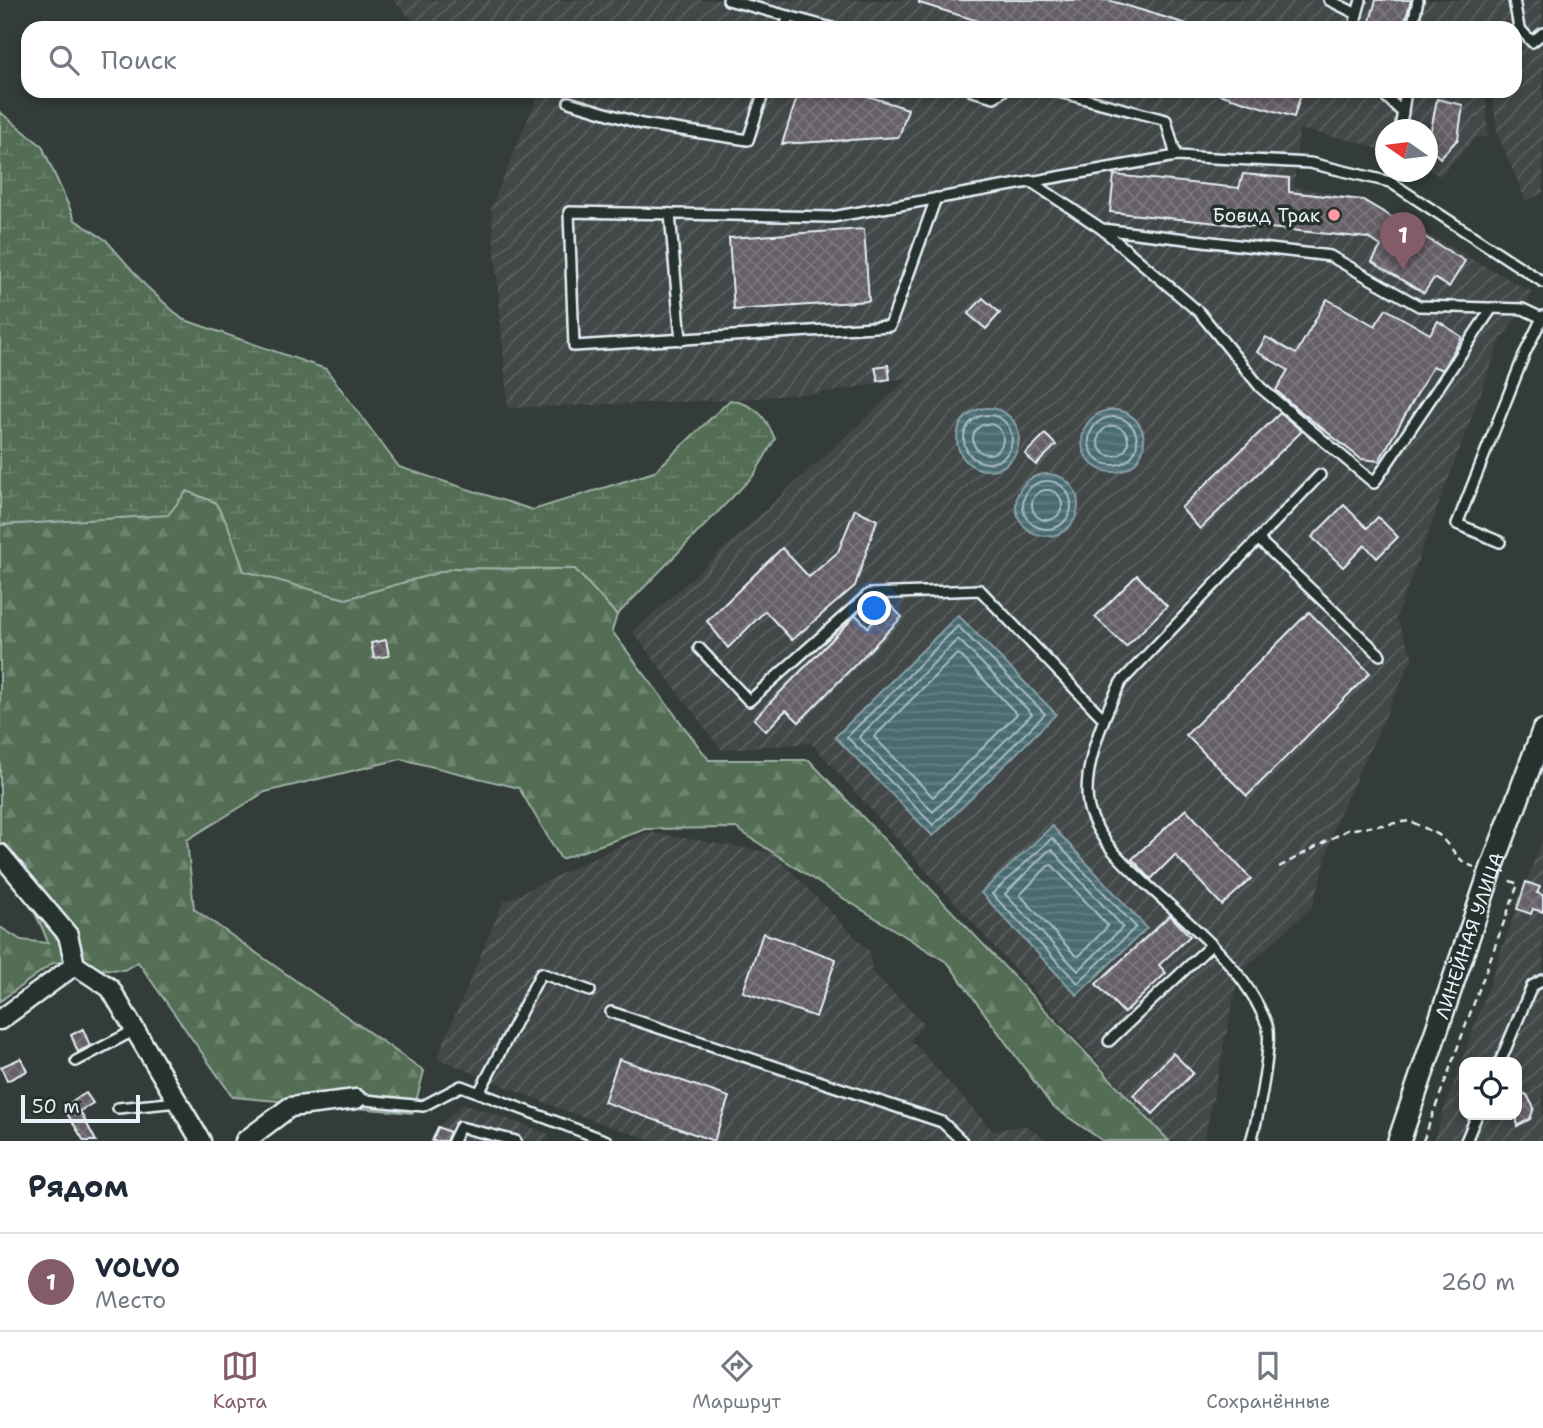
<!DOCTYPE html>
<html lang="ru">
<meta charset="utf-8">
<style>
body{margin:0;font-family:"Shantell Sans",sans-serif;background:#f2f2f3;color:#1f2937}
.controls{position:absolute;right:21px;bottom:21px;display:grid;overflow:hidden;border-radius:14px;box-shadow:0 4px 10px #0003}
.controls button{width:63px;height:63px;display:grid;place-items:center;padding:0;border:0;border-bottom:2px solid #e0e1e3;background:#fff;color:#1f2937;font:35px sans-serif}
.compass{position:absolute;left:1375px;top:119px;width:63px;height:63px;border-radius:50%;background:#fff;box-shadow:0 4px 10px #0003;rotate:284deg}
.scale{position:absolute;left:21px;bottom:18px;width:119px;box-sizing:border-box;padding-left:7px;border:4px solid #e8f1f8;border-top:0;font-size:19px;line-height:24px;white-space:nowrap;color:#e8f1f8;-webkit-text-stroke:5px #26332d;paint-order:stroke}
.you{position:absolute;left:875px;top:609px;width:24px;height:24px;margin:-18px;border:5px solid #fff;border-radius:50%;background:#1a73e8;box-shadow:0 0 0 10px #1a73e833}
.badge{display:grid;place-items:center;width:46px;height:46px;border-radius:50%;background:#845c67;color:#fff;font-size:23px;font-weight:700}
.pin{position:absolute;translate:-50% -58px;filter:drop-shadow(0 2px 4px #0008)}
.pin::after{content:'';position:absolute;top:37px;width:24px;height:21px;background:inherit;clip-path:polygon(0 0,100% 0,50% 100%)}
.list{margin:0;padding:0;list-style:none}
h2{display:flex;justify-content:space-between;align-items:center;height:91px;margin:0;padding:0 28px;font-size:30px}
h2 small{font-size:23px;font-weight:400;color:#747a83}
.list li{display:grid;grid-template-columns:46px 1fr auto;gap:21px;align-items:center;box-sizing:border-box;height:98px;padding:0 28px;border-top:2px solid #e0e1e3}
.list b{display:block;font-size:26px;white-space:nowrap}
.list p{margin:0;font-size:23px;white-space:nowrap;color:#747a83}
.list em{font-size:23px;font-style:normal;color:#747a83}
.icon{flex:none;width:38px;height:38px;fill:none;stroke:currentColor;stroke-width:2;stroke-linecap:round;stroke-linejoin:round}
.map{position:relative;flex:none;width:1543px;height:1141px;overflow:hidden}
.search{position:absolute;background:#fff;box-shadow:0 4px 10px #0003;left:21px;right:21px;top:21px;height:77px;display:flex;align-items:center;gap:18px;box-sizing:border-box;padding:0 24px;border-radius:21px;color:#747a83;font-size:26px}
.sheet{height:189px;background:#fff}
nav{display:flex;justify-content:space-around;align-items:center;box-sizing:border-box;height:98px;border-top:2px solid #e0e1e3;background:#fff;font-size:19px;color:#747a83}
nav a{display:grid;justify-items:center;gap:4px}
nav .on{color:#845c67}
.map>svg:first-child{display:block}
.industrial{fill:url(#industrial-furrows);fill-rule:evenodd}
.forest{fill:url(#forest-firs);stroke:#9eb0a6;stroke-width:2}
.wetland{fill:url(#wetland-marsh);stroke:#9eb0a6;stroke-width:2}
.water{fill:url(#water-rules);stroke:#89a1a7;stroke-width:2}
.lines{fill:none;stroke-linecap:round;stroke-linejoin:round}
.shore{stroke:#a9bbc2;stroke-width:2}
.building{fill:url(#building-cross-hatch);stroke:#e8f1f8;stroke-width:2}
.service-casing{stroke:#e8f1f8;stroke-width:14}
.minor-casing{stroke:#e8f1f8;stroke-width:23}
.tertiary-casing{stroke:#e8f1f8;stroke-width:26}
.path{stroke:#e8f1f8;stroke-width:2.5;stroke-dasharray:7 5;stroke-linecap:butt}
.service{stroke:#26332d;stroke-width:9}
.minor{stroke:#26332d;stroke-width:18}
.tertiary{stroke:#26332d;stroke-width:21}
.poi-dot{fill:#ff9aa2;stroke:#26332d;stroke-width:2.5}
.labels{text-anchor:middle;dominant-baseline:central;stroke-width:7;stroke-linejoin:round;paint-order:stroke}
.poi-label{font-size:19px;fill:#e8f1f8;stroke:#26332d;text-anchor:end}
.street-label{font-size:19px;fill:#e8f1f8;stroke:#26332d}
</style>
<div class="map">
<svg width="1543" height="1141" viewBox="0 0 1543 1141">
<defs>
<pattern id="industrial-furrows" width="10" height="10" patternUnits="userSpaceOnUse" patternTransform="scale(1.75)"><rect width="10" height="10" fill="#424646"/><path d="M-1 1l2-2M0 10L10 0M9 11l2-2" fill="none" stroke="#5d6161"/></pattern>
<pattern id="forest-firs" width="22" height="20" patternUnits="userSpaceOnUse" patternTransform="scale(1.75)"><rect width="22" height="20" fill="#536e55"/><path d="M5 1l3.5 6h-7zM16 11l3.5 6h-7z" fill="#6c836e"/></pattern>
<pattern id="wetland-marsh" width="20" height="14" patternUnits="userSpaceOnUse" patternTransform="scale(1.75)"><rect width="20" height="14" fill="#536e55"/><path d="M1 5h8M5 5V1M11 12h8M15 12V8" fill="none" stroke="#6c836e"/></pattern>
<pattern id="water-rules" width="6" height="5" patternUnits="userSpaceOnUse" patternTransform="scale(1.75)"><rect width="6" height="5" fill="#4a6b71"/><path d="M0 2.5h6" fill="none" stroke="#648186"/></pattern>
<pattern id="building-cross-hatch" width="8" height="8" patternUnits="userSpaceOnUse" patternTransform="scale(1.75)"><rect width="8" height="8" fill="#655e66"/><path d="M0 0l8 8M0 8l8-8" fill="none" stroke="#7b767d"/></pattern>
</defs>
<rect width="100%" height="100%" fill="#333c38"/>
<filter id="ink" filterUnits="userSpaceOnUse"><feTurbulence type="fractalNoise" baseFrequency=".0143" numOctaves="2"/><feDisplacementMap in="SourceGraphic" scale="14" xChannelSelector="R" yChannelSelector="G"/><feConvolveMatrix kernelMatrix="1 2 1 2 8 2 1 2 1" color-interpolation-filters="sRGB"/></filter>
<g filter="url(#ink)">
<g class="industrial">
<path d="M 393,0 L 1543,0 L 1543,192 L 1526,202 L 1497,132 L 1492,91 L 1515,91 L 1515,28 L 420,28 Z"/>
<path d="M 517,91 L 1486,91 L 1488,137 L 1476,138 L 1440,176 L 1428,170 L 1428,130 L 1386,130 L 1385,152 L 1362,143 L 1299,129 L 1294,187 L 1362,199 L 1532,292 L 1523,309 L 1501,339 L 1396,618 L 1413,657 L 1335,824 L 1313,906 L 1239,974 L 1204,1141 L 1169,1141 L 811,743 L 721,750 L 633,632 L 910,377 L 832,392 L 730,400 L 508,408 L 491,207 L 536,100 Z"/>
<path d="M 647,832 L 773,853 L 870,952 L 872,972 L 924,1023 L 911,1040 L 993,1131 L 1025,1125 L 1049,1141 L 652,1141 L 555,1107 L 437,1058 L 503,902 Z"/>
<path d="M 1543,838 L 1543,1141 L 1433,1141 L 1526,882 ZM 1464,1062 L 1517,1062 L 1517,1115 L 1464,1115 Z"/>
<path d="M 464,1103 L 549,1134 L 546,1141 L 432,1141 L 438,1127 Z"/>
</g>
<path class="forest" d="M 187,491 L 215,502 L 228,525 L 244,571 L 346,599 L 454,568 L 575,569 L 617,615 L 612,631 L 709,760 L 809,760 L 1169,1141 L 1103,1141 L 1052,1106 L 948,963 L 822,885 L 736,828 L 646,829 L 561,859 L 519,788 L 401,759 L 265,792 L 187,840 L 194,909 L 424,1071 L 413,1113 L 233,1097 L 138,962 L 124,970 L 100,969 L 83,959 L 53,963 L 0,1001 L 0,927 L 21,940 L 48,943 C 38,912 19,888 0,862 L 0,525 L 167,515 Z"/>
<path class="wetland" d="M 0,112 L 42,146 L 75,220 L 106,240 L 145,285 L 182,319 L 326,369 L 399,467 L 533,510 L 654,472 L 730,400 C 756,405 765,415 775,439 L 754,475 L 617,615 L 575,569 L 454,568 L 346,599 L 244,571 L 228,525 L 215,502 L 187,491 L 168,515 L 0,525 Z"/>
<g class="water">
<circle cx="988" cy="439" r="31"/>
<circle cx="1113" cy="441" r="31"/>
<circle cx="1047" cy="505" r="31"/>
<path d="M 958,615 L 1056,714 L 933,836 L 835,737 Z"/>
<path d="M 1052,826 L 1147,928 L 1077,995 L 981,893 Z"/>
</g>
<g class="lines">
<g class="shore">
<circle cx="988" cy="439" r="24"/>
<circle cx="1113" cy="441" r="24"/>
<circle cx="988" cy="439" r="15"/>
<circle cx="1113" cy="441" r="15"/>
<circle cx="1047" cy="505" r="24"/>
<circle cx="1047" cy="505" r="15"/>
<path d="M 958,626 L 1045,714 L 933,825 L 847,737 Z"/>
<path d="M 958,639 L 1032,714 L 933,812 L 859,737 Z"/>
<path d="M 957,654 L 960,655 L 1017,714 L 933,797 L 874,737 Z"/>
<path d="M 1052,838 L 1136,927 L 1078,983 L 992,894 Z"/>
<path d="M 1052,850 L 1123,927 L 1078,971 L 1005,894 L 1048,851 Z"/>
<path d="M 1052,865 L 1108,926 L 1079,956 L 1075,955 L 1020,895 L 1048,866 Z"/>
</g>
</g>
<g class="building">
<path d="M 919,0 L 1108,0 L 1190,25 L 1189,28 L 1001,28 L 919,3 Z"/>
<path d="M 1376,0 L 1411,0 L 1403,28 L 1368,28 Z"/>
<path d="M 799,91 L 852,91 L 908,109 L 899,137 L 782,144 Z"/>
<path d="M 1220,91 L 1302,91 L 1294,117 L 1219,94 Z"/>
<path d="M 1437,99 L 1463,105 L 1458,139 L 1440,158 L 1427,145 L 1427,133 L 1431,130 Z"/>
<path d="M 1243,174 L 1289,178 L 1289,192 L 1363,200 L 1465,261 L 1449,287 L 1434,278 L 1424,293 L 1372,262 L 1381,246 L 1368,238 L 1110,212 L 1114,175 L 1239,188 Z"/>
<path d="M 864,229 L 869,301 L 734,310 L 729,238 Z"/>
<path d="M 983,298 L 1000,313 L 986,329 L 968,314 Z"/>
<path d="M 1327,299 L 1375,326 L 1386,309 L 1430,334 L 1438,321 L 1462,337 L 1442,370 L 1433,366 L 1379,461 L 1361,459 L 1290,403 L 1276,390 L 1288,370 L 1257,352 L 1266,337 L 1296,354 Z"/>
<path d="M 888,365 L 890,379 L 878,381 L 875,367 Z"/>
<path d="M 1280,413 L 1302,431 L 1200,529 L 1181,508 Z"/>
<path d="M 1045,434 L 1056,445 L 1036,465 L 1025,454 Z"/>
<path d="M 1344,505 L 1367,528 L 1378,517 L 1398,537 L 1377,558 L 1365,545 L 1343,567 L 1312,537 Z"/>
<path d="M 855,509 L 877,520 L 855,586 L 792,640 L 765,611 L 728,648 L 707,621 L 782,548 L 809,577 L 838,552 Z"/>
<path d="M 1137,575 L 1167,606 L 1126,647 L 1095,617 Z"/>
<path d="M 890,605 L 902,617 L 799,722 L 786,710 L 766,731 L 754,719 L 856,615 L 868,627 Z"/>
<path d="M 1309,612 L 1370,673 L 1247,796 L 1186,735 Z"/>
<path d="M 386,640 L 389,656 L 374,658 L 371,643 Z"/>
<path d="M 1186,809 L 1251,879 L 1222,905 L 1175,855 L 1151,879 L 1132,859 Z"/>
<path d="M 1526,882 L 1540,887 L 1537,893 L 1543,895 L 1543,912 L 1533,909 L 1531,914 L 1517,909 Z"/>
<path d="M 1170,915 L 1190,936 L 1159,965 L 1166,973 L 1124,1013 L 1096,984 Z"/>
<path d="M 763,933 L 836,959 L 816,1017 L 743,992 Z"/>
<path d="M 83,1029 L 90,1046 L 78,1052 L 71,1035 Z"/>
<path d="M 1173,1053 L 1193,1073 L 1153,1114 L 1133,1095 Z"/>
<path d="M 21,1058 L 27,1071 L 7,1081 L 1,1067 Z"/>
<path d="M 619,1059 L 729,1097 L 714,1141 L 604,1102 Z"/>
<path d="M 1517,1090 L 1527,1095 L 1534,1108 L 1530,1119 L 1517,1126 Z"/>
<path d="M 86,1093 L 93,1103 L 80,1111 L 96,1141 L 84,1141 L 63,1107 Z"/>
<path d="M 438,1127 L 450,1132 L 446,1141 L 432,1141 Z"/>
</g>
<g class="lines">
<g class="service-casing">
<g id="service">
<path d="M 728,0 L 832,28"/>
<path d="M 1329,0 L 1357,14 L 1354,28"/>
<path d="M 1514,0 L 1519,28 L 1532,42 L 1543,33"/>
<path d="M 1357,14 L 1361,0"/>
<path d="M 785,28 L 789,16"/>
<path d="M 1412,28 L 1418,0"/>
<path d="M 972,91 L 994,97 L 1003,91"/>
<path d="M 1055,91 L 1166,120 L 1176,156"/>
<path d="M 1380,91 L 1403,113"/>
<path d="M 569,102 L 642,124 L 748,140 L 764,91"/>
<path d="M 1400,130 L 1406,91"/>
<path d="M 1030,181 L 1102,229 L 1330,256 L 1419,306 L 1523,309 L 1542,318"/>
<path d="M 936,198 L 890,326 L 574,346 L 569,212 L 832,217 L 1176,156 L 1310,163 L 1390,182 L 1543,282"/>
<path d="M 670,214 L 681,340"/>
<path d="M 1102,229 L 1200,313 L 1261,388 L 1374,483 L 1492,308"/>
<path d="M 1259,540 L 1380,655"/>
<path d="M 1500,542 L 1457,524 L 1525,353 L 1543,316"/>
<path d="M 699,648 L 749,701 L 869,594 L 980,590 L 1103,718"/>
<path d="M 611,1012 L 942,1122 L 962,1141"/>
<path d="M 1109,1041 L 1211,945"/>
<path d="M 76,1061 L 135,1030"/>
<path d="M 1500,1062 L 1532,986 L 1543,980"/>
<path d="M 479,1093 L 541,973 L 590,991"/>
<path d="M 356,1099 L 423,1106 L 461,1086 L 607,1141"/>
<path d="M 118,1108 L 178,1102"/>
<path d="M 453,1141 L 460,1127 L 516,1141"/>
<path d="M 1251,1141 C 1257,1122 1273,1041 1267,1025 C 1245,967 1192,926 1147,885 C 1125,864 1102,844 1091,815 C 1077,778 1104,715 1121,682 L 1320,475"/>
<path d="M 1466,1141 L 1477,1115"/>
</g>
</g>
<g class="minor-casing">
<g id="minor">
<path d="M 0,854 L 68,935 L 75,965 L 110,988 L 201,1141"/>
<path d="M 0,1020 L 75,965"/>
<path d="M 245,1141 L 290,1107 L 356,1099"/>
</g>
</g>
<g class="tertiary-casing">
<g id="tertiary">
<path id="s1" d="M 1399,1141 L 1490,873 L 1543,731"/>
</g>
</g>
<g class="path">
<path d="M 1279,867 L 1347,830 L 1410,821 L 1439,835 L 1464,863 L 1474,867"/>
<path d="M 1423,1141 L 1518,884 L 1506,879"/>
</g>
<use href="#service" class="service"/>
<use href="#minor" class="minor"/>
<use href="#tertiary" class="tertiary"/>
</g>
</g>
<circle class="poi-dot" cx="1334" cy="215" r="7"/>
<g class="labels">
<g class="poi-label">
<text x="1320" y="215">Бовид Трак</text>
</g>
<g class="street-label">
<text stroke="none"><textPath href="#s1" startOffset="217">ЛИНЕЙНАЯ УЛИЦА</textPath></text>
</g>
</g>
</svg>
<div class="controls">
<button><svg class="icon" aria-label="locate" viewBox="0 0 24 24"><circle cx="12" cy="12" r="6"/><path d="M12 2v4M12 18v4M2 12h4M18 12h4"/></svg></button>
</div>
<svg class="compass" viewBox="-18 -18 36 36"><path d="M0-13l5 13h-10z" fill="#e53935"/><path d="M0 13l5-13h-10z" fill="#747a83"/></svg>
<div class="scale">50 m</div>
<div class="you"></div>
<div class="pin badge" style="left:1403px;top:270px">1</div>
<div class="search"><svg class="icon" aria-label="search" viewBox="0 0 24 24"><circle cx="10" cy="10" r="6"/><path d="M15 15l6 6"/></svg>Поиск</div>
</div>
<section class="sheet">
<h2>Рядом<small></small></h2>
<ul class="list">
<li><span class="badge">1</span><div><b>VOLVO</b><p>Место</p></div><em>260 m</em></li>
</ul>
</section>
<nav>
<a class="on"><svg class="icon" aria-label="map" viewBox="0 0 24 24"><path d="M3 6l6-2 6 2 6-2v14l-6 2-6-2-6 2zM9 4v14M15 6v14"/></svg>Карта</a>
<a><svg class="icon" aria-label="directions" viewBox="0 0 24 24"><path d="M12 3l9 9-9 9-9-9zM9 14v-3h6M13 9l2 2-2 2"/></svg>Маршрут</a>
<a><svg class="icon" aria-label="saved" viewBox="0 0 24 24"><path d="M7 4h10v16l-5-4-5 4z"/></svg>Сохранённые</a>
</nav>
